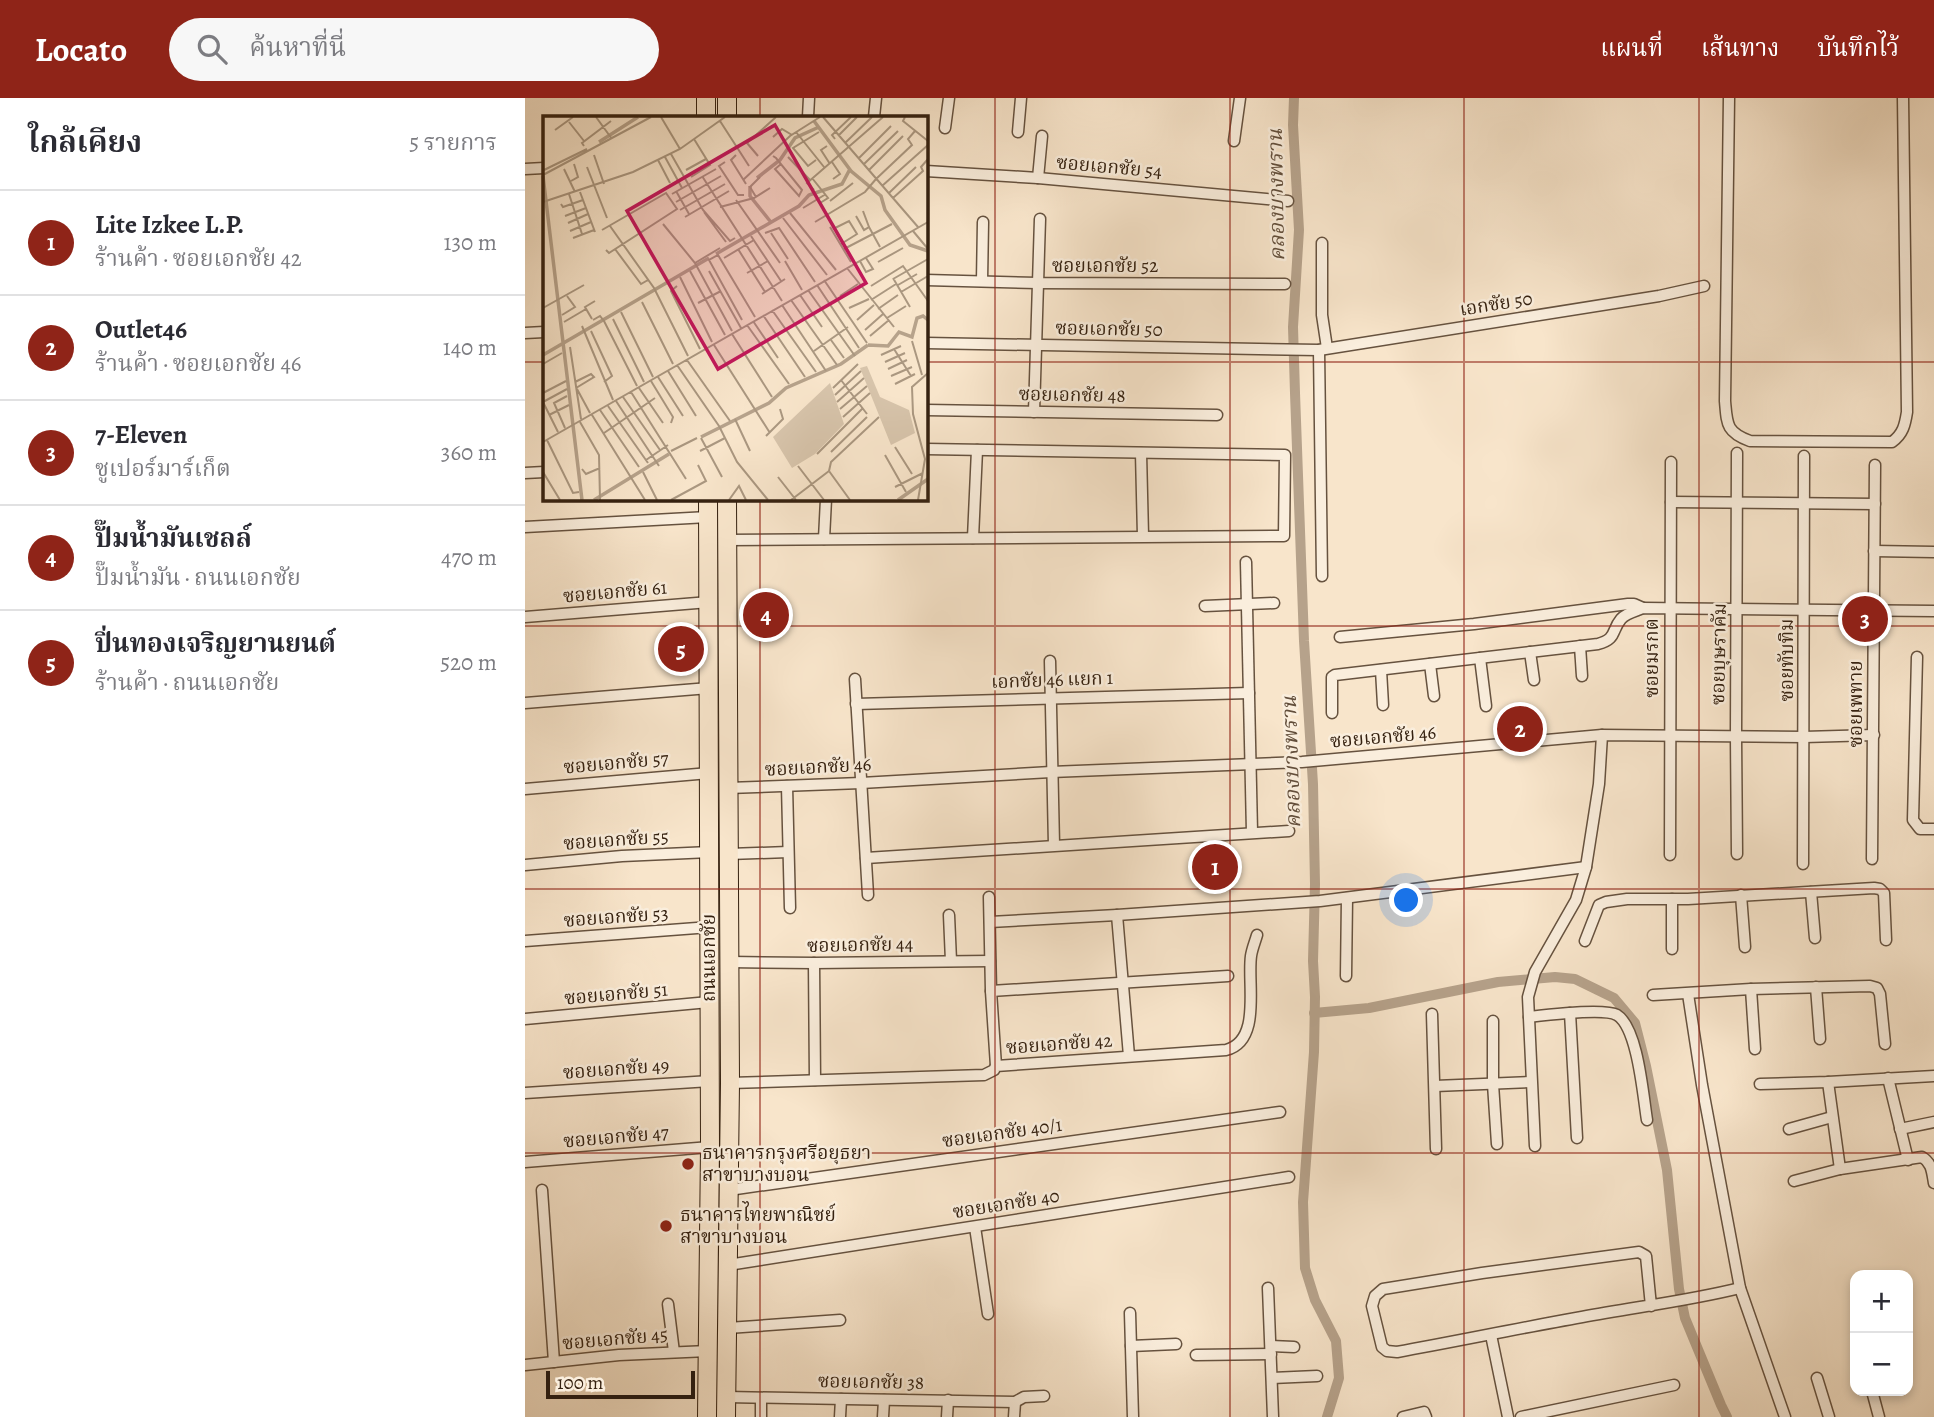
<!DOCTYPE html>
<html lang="th">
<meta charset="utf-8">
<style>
body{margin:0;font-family:Alegreya,"Noto Serif Thai",serif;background:#f7f7f7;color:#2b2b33}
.controls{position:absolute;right:21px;bottom:21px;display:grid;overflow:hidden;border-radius:14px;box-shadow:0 4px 10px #0003}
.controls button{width:63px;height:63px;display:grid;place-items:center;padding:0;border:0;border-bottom:2px solid #e1e1e2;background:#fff;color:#2b2b33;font:35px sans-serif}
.scale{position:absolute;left:21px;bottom:18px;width:149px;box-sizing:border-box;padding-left:7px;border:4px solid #352110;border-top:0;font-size:19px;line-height:24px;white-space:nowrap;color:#352110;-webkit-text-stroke:5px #faeedd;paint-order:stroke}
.you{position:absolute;left:882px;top:803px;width:24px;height:24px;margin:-18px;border:5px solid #fff;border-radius:50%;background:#1a73e8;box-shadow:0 0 0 10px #1a73e833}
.badge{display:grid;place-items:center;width:46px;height:46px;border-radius:50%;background:#8f2418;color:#fff;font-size:23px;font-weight:700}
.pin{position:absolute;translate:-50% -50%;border:4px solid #fff;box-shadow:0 2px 7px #0006}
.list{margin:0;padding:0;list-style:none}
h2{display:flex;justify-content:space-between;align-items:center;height:91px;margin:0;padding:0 28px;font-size:30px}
h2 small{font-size:23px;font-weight:400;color:#7c7c81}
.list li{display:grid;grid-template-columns:46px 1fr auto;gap:21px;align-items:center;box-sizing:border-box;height:105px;padding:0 28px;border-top:2px solid #e1e1e2}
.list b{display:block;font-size:26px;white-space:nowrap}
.list p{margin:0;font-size:23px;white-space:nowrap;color:#7c7c81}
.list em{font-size:23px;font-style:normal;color:#7c7c81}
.icon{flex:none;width:38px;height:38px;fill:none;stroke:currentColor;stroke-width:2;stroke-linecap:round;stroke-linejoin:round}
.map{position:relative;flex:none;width:1409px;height:1319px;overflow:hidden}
header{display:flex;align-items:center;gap:42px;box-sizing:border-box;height:98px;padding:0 35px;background:#8f2418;color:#fff}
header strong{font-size:33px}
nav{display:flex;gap:38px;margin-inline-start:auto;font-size:24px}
.search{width:490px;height:63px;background:#f7f7f7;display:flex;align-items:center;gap:18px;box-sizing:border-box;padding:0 24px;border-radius:38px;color:#7c7c81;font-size:26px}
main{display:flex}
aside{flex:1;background:#fff}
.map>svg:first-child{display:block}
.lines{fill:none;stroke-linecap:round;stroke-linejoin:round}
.canal{stroke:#b6a28b;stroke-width:10}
.street-casing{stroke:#66523f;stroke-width:13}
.primary-casing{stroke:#352110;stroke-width:20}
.street{stroke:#faeedd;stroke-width:10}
.primary{stroke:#f8e5cb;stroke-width:18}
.grid{fill:none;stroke:#8f2418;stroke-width:2;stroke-opacity:0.55}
.poi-dot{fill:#8f2418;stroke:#faeedd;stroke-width:2.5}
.labels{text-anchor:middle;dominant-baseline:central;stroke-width:5;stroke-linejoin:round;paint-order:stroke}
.street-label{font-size:19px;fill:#352110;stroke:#faeedd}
.poi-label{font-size:19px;fill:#352110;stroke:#faeedd;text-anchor:start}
.water-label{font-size:21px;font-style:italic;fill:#624e3b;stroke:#faeedd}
.inset-river{fill:none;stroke:#b6a28b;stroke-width:3.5}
.inset-road{fill:none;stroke:#aa9780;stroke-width:2}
.view{fill:#c2185b;fill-opacity:0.15;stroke:#c2185b;stroke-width:3.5}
.inset-edge{fill:none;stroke:#352110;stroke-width:3.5}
</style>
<header>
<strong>Locato</strong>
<div class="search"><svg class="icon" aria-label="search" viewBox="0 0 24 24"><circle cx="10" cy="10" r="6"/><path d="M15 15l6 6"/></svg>ค้นหาที่นี่</div>
<nav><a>แผนที่</a><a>เส้นทาง</a><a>บันทึกไว้</a></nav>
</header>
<main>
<aside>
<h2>ใกล้เคียง<small>5 รายการ</small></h2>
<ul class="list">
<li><span class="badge">1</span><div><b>Lite Izkee L.P.</b><p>ร้านค้า · ซอยเอกชัย 42</p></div><em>130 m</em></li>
<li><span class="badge">2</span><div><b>Outlet46</b><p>ร้านค้า · ซอยเอกชัย 46</p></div><em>140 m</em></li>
<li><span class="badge">3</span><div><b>7-Eleven</b><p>ซูเปอร์มาร์เก็ต</p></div><em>360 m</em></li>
<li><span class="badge">4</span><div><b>ปั๊มน้ำมันเชลล์</b><p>ปั๊มน้ำมัน · ถนนเอกชัย</p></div><em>470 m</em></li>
<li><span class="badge">5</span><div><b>ปิ่นทองเจริญยานยนต์</b><p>ร้านค้า · ถนนเอกชัย</p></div><em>520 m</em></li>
</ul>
</aside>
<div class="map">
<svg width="1409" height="1319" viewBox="0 0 1409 1319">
<rect width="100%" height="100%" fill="#f8e5cb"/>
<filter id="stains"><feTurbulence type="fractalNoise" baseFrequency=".00286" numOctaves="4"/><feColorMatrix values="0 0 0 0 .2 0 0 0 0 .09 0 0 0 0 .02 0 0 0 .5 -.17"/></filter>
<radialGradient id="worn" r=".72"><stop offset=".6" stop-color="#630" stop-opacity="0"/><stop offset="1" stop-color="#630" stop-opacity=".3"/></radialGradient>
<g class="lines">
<g class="canal">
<path d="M 769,0 L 768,27 L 774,132 L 768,229 L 770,295 L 779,543 L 788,686 L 790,786 L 788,863 L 790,899 L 789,954 L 778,1104 L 780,1170 L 790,1202 L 811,1243 L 814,1280 L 802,1319"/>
<path d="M 789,915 L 844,910 L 973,884 L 1030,879 L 1050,881 L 1089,900 L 1110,925 L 1121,968 L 1142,1072 L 1154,1191 L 1160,1220 L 1196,1307 L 1202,1319"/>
</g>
<g class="street-casing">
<g id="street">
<path d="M 1204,0 L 1200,303 C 1202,326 1201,334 1225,343 L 1367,344 C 1378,336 1380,327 1382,314 L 1378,0"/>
<path d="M 283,19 L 284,0"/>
<path d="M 349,19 L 351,0"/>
<path d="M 420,30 L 424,0"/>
<path d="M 493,34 L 496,0"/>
<path d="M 709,43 L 715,0"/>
<path d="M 0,71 L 19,70"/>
<path d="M 401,73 L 513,80 L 763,103"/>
<path d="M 513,80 L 517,38"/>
<path d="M 797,145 L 797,217 L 802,250"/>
<path d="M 401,182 L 512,185 L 760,186"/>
<path d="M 457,183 L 458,124"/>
<path d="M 0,235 L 19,234"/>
<path d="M 401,245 L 794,252 L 1134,198 L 1179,188"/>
<path d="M 794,252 L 797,478"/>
<path d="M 401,312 L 692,317"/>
<path d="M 509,314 L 515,121"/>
<path d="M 616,355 L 618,438"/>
<path d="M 0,375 L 19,374"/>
<path d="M 1146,404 L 1350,406"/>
<path d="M 0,429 L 183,419"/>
<path d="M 448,440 L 452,352"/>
<path d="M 299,441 L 301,401"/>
<path d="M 202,442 L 759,438 L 760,357 L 401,351"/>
<path d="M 1349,453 L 1409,454"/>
<path d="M 721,464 L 727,734"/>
<path d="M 680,508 L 749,505"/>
<path d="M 0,519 L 184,504"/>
<path d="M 815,539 L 949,526 L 1103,506 L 1109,506 L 1118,510"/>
<path d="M 1055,548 L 1057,578"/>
<path d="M 1005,554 L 1009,582"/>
<path d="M 1392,559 L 1388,722 L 1395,731 L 1409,731"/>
<path d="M 955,560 L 961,608"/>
<path d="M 525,563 L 529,747"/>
<path d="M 905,566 L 909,598"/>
<path d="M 856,572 L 858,607"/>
<path d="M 330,581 L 343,797"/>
<path d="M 0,605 L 184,590"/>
<path d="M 331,606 L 724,595"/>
<path d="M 807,615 L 807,579 L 810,577 L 1073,546 C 1092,541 1086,533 1096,521 C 1101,515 1111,513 1118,510 L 1409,513"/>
<path d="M 262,688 L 265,810"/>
<path d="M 203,690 L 336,685 L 526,674 L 777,664 L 1077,637 L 1279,639 L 1349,637"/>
<path d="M 0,691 L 184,675"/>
<path d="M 204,756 L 263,754"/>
<path d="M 1212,756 L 1211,639 L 1212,355"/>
<path d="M 1145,757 L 1146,364"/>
<path d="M 341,760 L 764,733"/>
<path d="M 1347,761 L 1350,367"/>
<path d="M 1278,766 L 1279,358"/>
<path d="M 0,767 L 97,758 L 185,754"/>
<path d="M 1286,794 L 1290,840"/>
<path d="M 1216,797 L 1220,849"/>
<path d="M 464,799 L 466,893 L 471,968"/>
<path d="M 1147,801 L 1147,851"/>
<path d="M 424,817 L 426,863"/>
<path d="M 592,817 L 604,958"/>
<path d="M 465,824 L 592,817 L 795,803 L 1061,769"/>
<path d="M 0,843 L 185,829"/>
<path d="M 1060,843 L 1074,807 L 1081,804 L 1102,801 L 1163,801 L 1349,790 L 1355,791 L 1359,795 L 1361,842"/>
<path d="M 205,864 L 289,865 L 465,863"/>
<path d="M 289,865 L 290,982"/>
<path d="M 821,878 L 822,800"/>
<path d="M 1291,889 L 1295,941"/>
<path d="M 1226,891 L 1230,951"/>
<path d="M 466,893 L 703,878"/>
<path d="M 1163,896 L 1177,987 L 1215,1190 L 1260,1319"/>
<path d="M 1128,897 L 1226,891 L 1345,888 L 1352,890 L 1355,896 L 1360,946"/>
<path d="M 1045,915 L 1052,1040"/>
<path d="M 907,916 L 911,1051"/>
<path d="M 1004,919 C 1021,917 1079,910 1092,917 C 1113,930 1118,998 1122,1022"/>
<path d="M 0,921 L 184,904"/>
<path d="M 968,923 L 968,986 L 972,1046"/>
<path d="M 1363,980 L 1383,1062"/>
<path d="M 1303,984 L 1315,1071"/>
<path d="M 205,985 L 459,977 L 469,972 L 471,968 L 701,952 C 737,943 722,885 726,858 C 727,851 730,844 732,837"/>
<path d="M 1235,986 L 1303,984 L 1409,978"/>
<path d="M 910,988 L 1006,984"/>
<path d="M 0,995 L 185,983"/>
<path d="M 1264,1031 L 1307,1019"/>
<path d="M 1375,1031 L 1409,1024"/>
<path d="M 1010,1048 L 1003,899 L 1010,874 L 1051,802 L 1061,769 L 1074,686 L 1077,637"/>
<path d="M 0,1064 L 185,1049"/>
<path d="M 1269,1083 L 1315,1071 L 1397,1059 C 1407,1065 1407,1074 1409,1085"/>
<path d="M 17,1092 L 29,1264"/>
<path d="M 204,1092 L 755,1014"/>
<path d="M 450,1129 L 463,1216"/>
<path d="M 203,1167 L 764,1079"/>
<path d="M 743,1190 L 748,1319"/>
<path d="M 143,1206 L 149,1254"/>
<path d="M 1126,1208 L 1121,1158 L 1114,1154 L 957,1175 L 858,1191 L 850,1198 L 847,1208 L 857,1249 L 862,1253 L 872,1254 C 933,1243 995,1230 1057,1219 C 1110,1209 1163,1203 1215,1190"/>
<path d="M 605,1215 L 608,1319"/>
<path d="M 203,1230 L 315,1222"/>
<path d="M 966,1237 L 983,1319"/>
<path d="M 606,1248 L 651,1246"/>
<path d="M 746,1248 L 769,1249"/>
<path d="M 671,1257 L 746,1256"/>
<path d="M 0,1267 L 94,1257 L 183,1253"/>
<path d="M 747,1280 L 792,1278"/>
<path d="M 1292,1280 L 1304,1319"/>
<path d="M 1347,1293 L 1354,1319"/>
<path d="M 202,1299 L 490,1304 L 499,1299 L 519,1298"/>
<path d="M 236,1319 L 236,1300"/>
<path d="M 315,1319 L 316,1301"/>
<path d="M 358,1319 L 359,1302"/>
<path d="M 422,1319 L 423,1302"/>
<path d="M 489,1319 L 490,1304"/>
<path d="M 878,1319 L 899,1314 L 901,1319"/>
<path d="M 996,1319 L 1149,1287"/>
</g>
</g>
<g class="primary-casing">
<g id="primary">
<path d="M 181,19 L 181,0"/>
<path d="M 202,19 L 202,0"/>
<path d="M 182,1319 L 185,1049 L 183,401"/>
<path d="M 201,1319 L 205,985 L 202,401"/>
</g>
</g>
<use href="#street" class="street"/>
<use href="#primary" class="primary"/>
</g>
<path class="grid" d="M 235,0 L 235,19M 470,0 L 470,1319M 705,0 L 705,1319M 939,0 L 939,1319M 1174,0 L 1174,1319M 0,264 L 19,264M 401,264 L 1409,264M 235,401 L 235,1319M 0,528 L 1409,528M 0,791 L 1409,791M 0,1055 L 1409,1055"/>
<g class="poi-dot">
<circle cx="163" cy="1066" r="7"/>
<circle cx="141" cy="1128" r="7"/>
</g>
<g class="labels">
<g class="street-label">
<text transform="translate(584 69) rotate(5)">ซอยเอกชัย 54</text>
<text x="580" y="168">ซอยเอกชัย 52</text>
<text transform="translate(971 206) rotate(-9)">เอกชัย 50</text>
<text transform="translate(584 231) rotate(1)">ซอยเอกชัย 50</text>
<text transform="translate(547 297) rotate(1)">ซอยเอกชัย 48</text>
<text transform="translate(90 494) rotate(-5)">ซอยเอกชัย 61</text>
<text transform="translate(1194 556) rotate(-89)">ซอยบุษราคัม</text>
<text transform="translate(1127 560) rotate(-90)">ซอยมรกต</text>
<text transform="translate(1262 562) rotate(-90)">ซอยทับทิม</text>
<text transform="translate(527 582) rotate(-2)">เอกชัย 46 แยก 1</text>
<text transform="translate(1331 606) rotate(-90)">ซอยเพทาย</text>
<text transform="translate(858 639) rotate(-5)">ซอยเอกชัย 46</text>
<text transform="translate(91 665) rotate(-5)">ซอยเอกชัย 57</text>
<text transform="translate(293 669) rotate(-3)">ซอยเอกชัย 46</text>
<text transform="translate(91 742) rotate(-4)">ซอยเอกชัย 55</text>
<text transform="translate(91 819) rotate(-4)">ซอยเอกชัย 53</text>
<text transform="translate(335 847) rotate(-1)">ซอยเอกชัย 44</text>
<text transform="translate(184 860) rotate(-90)">ถนนเอกชัย</text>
<text transform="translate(91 896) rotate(-5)">ซอยเอกชัย 51</text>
<text transform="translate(534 946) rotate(-4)">ซอยเอกชัย 42</text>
<text transform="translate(91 971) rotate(-4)">ซอยเอกชัย 49</text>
<text transform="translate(477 1035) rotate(-8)">ซอยเอกชัย 40/1</text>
<text transform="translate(91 1039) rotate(-5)">ซอยเอกชัย 47</text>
<text transform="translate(481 1106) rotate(-9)">ซอยเอกชัย 40</text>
<text transform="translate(90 1241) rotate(-5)">ซอยเอกชัย 45</text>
<text transform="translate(346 1284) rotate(1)">ซอยเอกชัย 38</text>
</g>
<g class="poi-label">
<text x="177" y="1055">ธนาคารกรุงศรีอยุธยา<tspan x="177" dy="22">สาขาบางบอน</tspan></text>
<text x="155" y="1117">ธนาคารไทยพาณิชย์<tspan x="155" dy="22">สาขาบางบอน</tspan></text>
</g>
<g class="water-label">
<text transform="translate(751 97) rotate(-91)">คลองบางพราน</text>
<text transform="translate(766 664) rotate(-92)">คลองบางพราน</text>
</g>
</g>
<g transform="translate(18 18)">
<rect width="385" height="385" fill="#f8e5cb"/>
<path d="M 324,250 L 337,281 L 366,294 L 372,317 L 348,329 L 317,252 ZM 287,267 L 301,308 L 272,338 L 249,352 L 230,321 Z" fill="#d7c4ab"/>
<path class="inset-river" d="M 271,5 L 308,55 L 338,80 L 342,94 L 367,129 L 385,135M 56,26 L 95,1M 0,60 L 39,384M 214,62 L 237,44 L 252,22 L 276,11M 207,70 L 207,80 L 227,105M 173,138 L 256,90 L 266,79 L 299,68 L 307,53M 325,229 L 345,230 L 356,216 L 369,221 L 374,202 L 380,200 L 385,204M 0,239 L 166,142M 158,321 L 226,287 L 243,272 L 298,248 L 325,229M 51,384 L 126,338M 355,384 L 385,363"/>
<path class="inset-road" d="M 53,1 L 69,23M 118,1 L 137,33M 280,1 L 375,111M 362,1 L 360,5 L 385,25M 177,5 L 206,50M 26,6 L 41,25M 12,14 L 30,1M 253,16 L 281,51M 296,19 L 314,1M 230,21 L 239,13 L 249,19M 292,23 L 289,19 L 308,1M 302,27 L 329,1M 41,30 L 39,27 L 68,5M 284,30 L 278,34 L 287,48M 128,38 L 160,94 L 187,125 L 192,122M 51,39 L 61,68M 193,39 L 188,44 L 203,68M 215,40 L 204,27 L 233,1M 230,40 L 233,42 L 259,74 L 256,80 L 232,53 L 238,48M 122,41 L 139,72M 245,41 L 267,64M 316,42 L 348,10M 115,44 L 127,67M 273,44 L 265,50 L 250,32 L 276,16M 182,46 L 176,50 L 195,79 L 201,79M 289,46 L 297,58 L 290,63M 321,48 L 355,15M 44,51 L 64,102M 21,53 L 32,76M 1,54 L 44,33M 143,54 L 163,43M 326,54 L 360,20M 0,59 L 108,1M 159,60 L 239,185M 148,61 L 167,49 L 151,23M 269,62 L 285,82 L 277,87M 333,63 L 369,29 L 365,23 L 372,15M 200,64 L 247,20 L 277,1M 28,65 L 35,61 L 31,48M 339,70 L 385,29M 271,74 L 264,67 L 340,1M 133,75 L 146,98M 37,76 L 52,116M 346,77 L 373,51M 26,78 L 39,118M 129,78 L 173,53M 213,81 L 207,71 L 217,61M 350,82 L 380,55 L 378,51 L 385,43M 193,84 L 237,147M 287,85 L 310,67M 0,86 L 90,56 L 137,33 L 182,1M 133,86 L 178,60M 18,88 L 20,91 L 40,84M 177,91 L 211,82 L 227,72M 260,92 L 283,78M 137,94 L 182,68M 161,96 L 183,126M 247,97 L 293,154M 22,100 L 43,92M 313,100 L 321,114 L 326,111 L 320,95M 142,101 L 186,75M 240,102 L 284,159M 272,106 L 322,76 L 333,63M 25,107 L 45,98M 120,108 L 152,147 L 189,215M 67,110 L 111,172 L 145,240M 287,111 L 308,146M 326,111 L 337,131M 290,113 L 306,105 L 314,118 L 298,128M 59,114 L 123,77 L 134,93 L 66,137 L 63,134M 27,115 L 48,106M 370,115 L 385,133M 222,117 L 236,112 L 272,166M 228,117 L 245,143M 208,120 L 238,165M 30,122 L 51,114M 72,133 L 98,168 L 105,164M 195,133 L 222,176M 301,133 L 349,108M 181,142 L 211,124M 242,145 L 259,174M 317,145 L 323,156 L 330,153 L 323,142M 335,146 L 360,132M 152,147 L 177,132M 304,152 L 351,211M 147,155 L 182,219M 166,155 L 198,212M 204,157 L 225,145M 137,161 L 169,226M 350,162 L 367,191M 350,163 L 385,143M 281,164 L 324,227M 274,169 L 316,232M 355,169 L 374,158M 134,170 L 128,175 L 157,233M 328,170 L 360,150 L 385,185M 265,174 L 312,240M 358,176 L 385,160M 219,178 L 242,163M 257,179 L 279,211M 297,180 L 315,168M 248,184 L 294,249M 328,184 L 353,168M 99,186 L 130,248M 155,187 L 178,175M 239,189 L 283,255M 0,192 L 41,169M 306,192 L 326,183M 335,193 L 355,179M 229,194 L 273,256M 78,196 L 110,261M 19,199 L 32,191 L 24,180M 220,199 L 262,261M 344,202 L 363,190M 49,203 L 42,191 L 52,185M 70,203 L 101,266M 50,204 L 57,200 L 61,205 L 94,270M 199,204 L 166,144 L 175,139 L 212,201M 314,204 L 331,189M 210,205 L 235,242M 21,206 L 43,193M 204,209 L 246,268M 39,210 L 70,284M 322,214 L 340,198M 48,215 L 69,260 L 61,266M 189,218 L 229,281M 327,220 L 346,204M 288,224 L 301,242M 369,225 L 379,259M 171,229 L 227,317M 27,231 L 38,303M 351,233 L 368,260M 271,235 L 305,211M 338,239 L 358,230M 144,244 L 187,305M 342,246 L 362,237M 0,248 L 19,237M 134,249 L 176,310 L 194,346 L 225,384M 345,253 L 364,244M 125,255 L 153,300M 348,260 L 369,251M 115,261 L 140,300M 298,264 L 324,298M 108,265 L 130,301 L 128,307M 32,266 L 48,258 L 51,261 L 33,272M 352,268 L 372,258M 96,272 L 120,307M 290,272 L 315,248M 34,273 L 47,297M 88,276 L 143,363M 0,277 L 23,265M 292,279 L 318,255M 80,281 L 117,334M 73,285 L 116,350M 0,286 L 15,316M 0,286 L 24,273M 294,286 L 321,262M 65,290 L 105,347M 297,293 L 324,270M 57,294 L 96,351M 6,299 L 26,289M 49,299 L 102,384M 300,301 L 327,277M 192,303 L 207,335M 37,306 L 56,339 L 57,384M 22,312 L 11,287 L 24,280M 61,317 L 112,282M 223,320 L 240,303 L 237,293M 158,322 L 179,361M 4,324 L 30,377 L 36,376M 0,326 L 385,106M 352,331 L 369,358M 128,335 L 154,322M 157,335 L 182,322M 288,336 L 324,301M 274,338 L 320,292M 342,339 L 363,376M 103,344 L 125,329M 255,350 L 281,384M 39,353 L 43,358 L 57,352M 286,355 L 288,346 L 336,301M 286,355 L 307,384M 0,356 L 17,384M 100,356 L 114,384M 235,361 L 253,384M 352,371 L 380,357M 128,384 L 163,365 L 155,349M 186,384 L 196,370 L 203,384M 248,384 L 286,355M 375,384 L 382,343 L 370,298 L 369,271 L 385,257"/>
<path class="view" d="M 232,9 L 323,167 L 175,253 L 84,95 Z"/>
<rect width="385" height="385" class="inset-edge"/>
</g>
<rect width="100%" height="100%" filter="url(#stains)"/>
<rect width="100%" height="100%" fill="url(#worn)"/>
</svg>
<div class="controls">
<button>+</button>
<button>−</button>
</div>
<div class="scale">100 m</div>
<div class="you"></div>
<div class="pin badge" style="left:690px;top:769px">1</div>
<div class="pin badge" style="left:995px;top:631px">2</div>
<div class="pin badge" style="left:1340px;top:521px">3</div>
<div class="pin badge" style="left:241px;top:517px">4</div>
<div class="pin badge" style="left:156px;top:551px">5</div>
</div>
</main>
